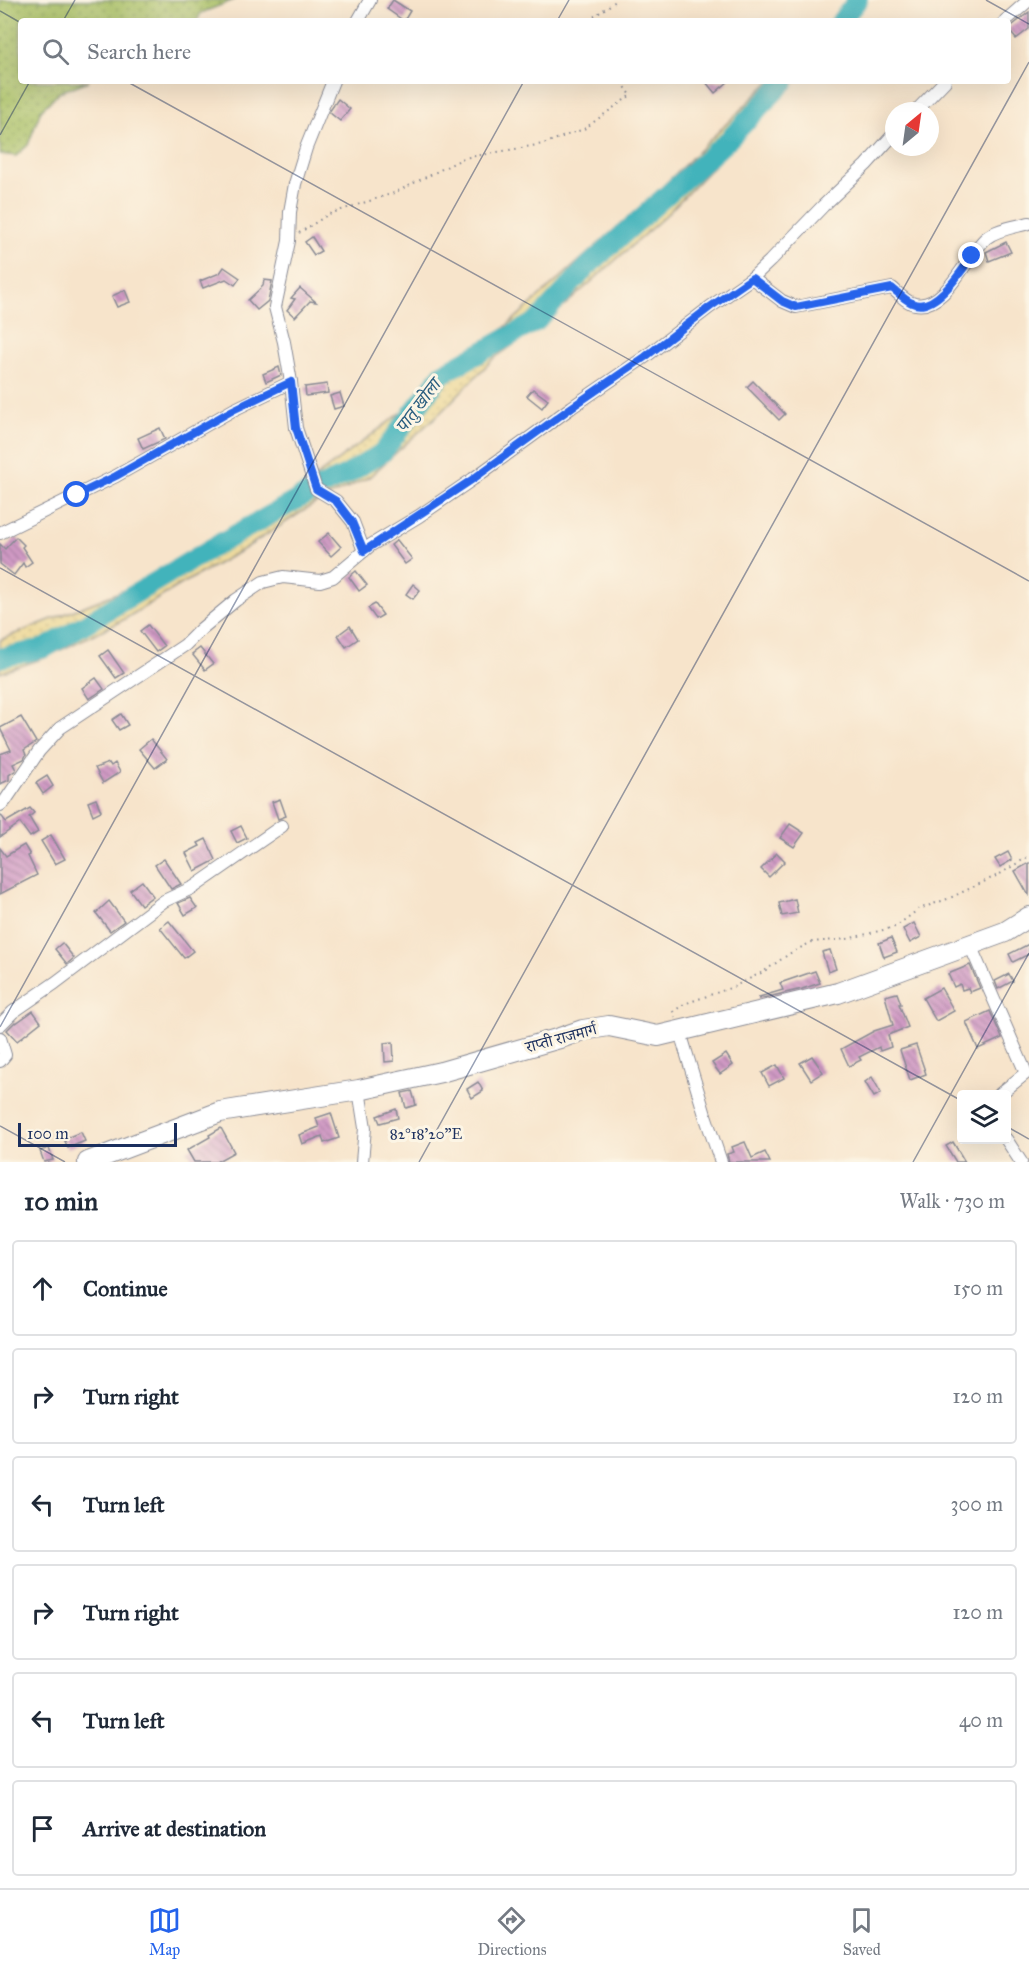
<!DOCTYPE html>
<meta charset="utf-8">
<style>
body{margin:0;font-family:"IM FELL Great Primer","Noto Serif Devanagari",serif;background:#f2f2f3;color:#1f2937}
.controls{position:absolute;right:18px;bottom:18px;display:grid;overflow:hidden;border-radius:6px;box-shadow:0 6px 24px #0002}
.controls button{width:54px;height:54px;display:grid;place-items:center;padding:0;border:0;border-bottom:2px solid #e0e1e3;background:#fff;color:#1f2937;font:30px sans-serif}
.compass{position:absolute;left:885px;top:102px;width:54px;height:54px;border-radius:50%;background:#fff;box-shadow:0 6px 24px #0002;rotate:29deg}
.scale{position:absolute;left:18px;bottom:15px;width:159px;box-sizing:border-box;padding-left:6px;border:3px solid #1b2f5e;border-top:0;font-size:16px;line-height:21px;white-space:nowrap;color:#1b2f5e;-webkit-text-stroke:4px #fcf5e5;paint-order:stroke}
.stop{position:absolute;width:18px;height:18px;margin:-14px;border:4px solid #2563eb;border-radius:50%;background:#fff}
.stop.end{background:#2563eb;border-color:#fff;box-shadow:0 2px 6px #0008}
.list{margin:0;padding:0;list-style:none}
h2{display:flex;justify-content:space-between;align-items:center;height:78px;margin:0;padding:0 24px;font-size:26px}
h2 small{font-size:20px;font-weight:400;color:#747a83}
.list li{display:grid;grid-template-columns:39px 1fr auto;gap:18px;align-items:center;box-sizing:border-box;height:96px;margin:0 12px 12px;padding:0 12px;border:2px solid #e0e1e3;border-radius:6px}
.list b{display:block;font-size:22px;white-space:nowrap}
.list em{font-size:20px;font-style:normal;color:#747a83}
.icon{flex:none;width:33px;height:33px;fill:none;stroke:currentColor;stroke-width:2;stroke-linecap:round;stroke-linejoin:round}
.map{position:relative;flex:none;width:1029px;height:1162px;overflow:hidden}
.search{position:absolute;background:#fff;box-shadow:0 6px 24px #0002;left:18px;right:18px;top:18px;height:66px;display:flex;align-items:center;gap:15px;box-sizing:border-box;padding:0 21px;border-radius:6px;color:#747a83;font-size:22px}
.sheet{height:726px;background:#fff}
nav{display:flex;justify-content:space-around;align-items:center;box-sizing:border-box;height:84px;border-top:2px solid #e0e1e3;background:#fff;font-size:16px;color:#747a83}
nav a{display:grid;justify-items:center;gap:3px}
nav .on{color:#2563eb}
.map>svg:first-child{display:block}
.grass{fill:url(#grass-dots);stroke:#627762;stroke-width:1.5}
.sand{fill:url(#sand-dots);stroke:#84847e;stroke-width:1.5}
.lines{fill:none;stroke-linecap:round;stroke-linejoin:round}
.river{stroke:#43b3bb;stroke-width:20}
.building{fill:url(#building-back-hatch)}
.street-casing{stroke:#898a94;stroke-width:14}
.primary-casing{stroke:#898a94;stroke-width:22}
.path{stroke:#898a94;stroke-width:2;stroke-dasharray:1.5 4.5;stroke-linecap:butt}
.street{stroke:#fff;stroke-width:12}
.primary{stroke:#fff;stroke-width:20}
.route{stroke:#2563eb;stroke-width:8}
.ticks{fill:none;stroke:#1b2f5e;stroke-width:1.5;stroke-opacity:0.45}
.labels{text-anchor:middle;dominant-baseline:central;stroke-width:6;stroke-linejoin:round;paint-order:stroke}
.street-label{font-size:16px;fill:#1b2f5e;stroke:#fcf5e5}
.water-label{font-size:18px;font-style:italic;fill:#295d7f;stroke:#fcf5e5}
.ticks-label{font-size:15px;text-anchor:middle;fill:#1b2f5e;stroke:#fcf5e5;stroke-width:6;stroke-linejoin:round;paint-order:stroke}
</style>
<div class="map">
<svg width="1029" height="1162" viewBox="0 0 1029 1162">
<defs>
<pattern id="grass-dots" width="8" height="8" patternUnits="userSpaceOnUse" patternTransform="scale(1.5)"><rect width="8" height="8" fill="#a8bf65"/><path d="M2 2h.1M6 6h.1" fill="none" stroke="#889c56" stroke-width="1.8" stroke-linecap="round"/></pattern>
<pattern id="sand-dots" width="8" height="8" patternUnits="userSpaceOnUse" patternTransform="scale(1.5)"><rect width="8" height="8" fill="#eeda9e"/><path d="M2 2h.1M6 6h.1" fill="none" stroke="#ccbb8a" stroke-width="1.8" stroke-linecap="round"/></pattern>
<pattern id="building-back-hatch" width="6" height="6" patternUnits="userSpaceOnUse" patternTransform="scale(1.5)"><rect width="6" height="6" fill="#d09ac4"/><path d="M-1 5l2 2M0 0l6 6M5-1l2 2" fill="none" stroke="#a87ea2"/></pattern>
</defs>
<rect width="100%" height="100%" fill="#fcf5e5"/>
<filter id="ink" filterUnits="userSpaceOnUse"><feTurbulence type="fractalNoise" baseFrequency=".0167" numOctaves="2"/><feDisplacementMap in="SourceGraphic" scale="12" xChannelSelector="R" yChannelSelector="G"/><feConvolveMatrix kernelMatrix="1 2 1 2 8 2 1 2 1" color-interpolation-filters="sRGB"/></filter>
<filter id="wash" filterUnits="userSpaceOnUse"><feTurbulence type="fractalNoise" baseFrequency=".008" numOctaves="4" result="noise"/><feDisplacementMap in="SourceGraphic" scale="24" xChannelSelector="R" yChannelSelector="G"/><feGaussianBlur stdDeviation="1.35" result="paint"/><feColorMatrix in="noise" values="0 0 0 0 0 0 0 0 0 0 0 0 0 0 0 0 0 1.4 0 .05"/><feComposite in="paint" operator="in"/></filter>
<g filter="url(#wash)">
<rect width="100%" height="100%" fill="#f7e4cb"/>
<path class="grass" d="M 0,0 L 234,0 L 201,13 L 197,21 L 21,21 L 21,81 L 88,81 L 60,92 L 41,110 L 28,145 L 16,156 L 0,154 Z"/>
<g class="sand">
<path d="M 846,0 L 866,0 L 850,21 L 831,21 Z"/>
<path d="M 770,81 L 796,81 L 665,216 L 545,323 L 493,359 L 441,412 L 369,477 L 317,502 L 244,549 L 180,585 L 123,620 L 44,658 L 0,673 L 0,640 L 127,589 L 206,541 L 301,488 L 403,411 L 433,374 L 451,359 L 501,331 L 662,187 Z"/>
</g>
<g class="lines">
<g class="river">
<path d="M 841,21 L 858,0"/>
<path d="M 0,658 L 45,648 L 210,549 L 316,489 L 348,474 L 383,452 L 442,374 L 537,321 L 588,266 L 728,140 L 785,81"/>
</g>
</g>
<g id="blocks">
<g class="building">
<path d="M 393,0 L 410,11 L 404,21 L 387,9 Z"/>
<path d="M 1029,12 L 1029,29 L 1016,39 L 1008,29 Z"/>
<path d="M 705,81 L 729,81 L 715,93 Z"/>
<path d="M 338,99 L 350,109 L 340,121 L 329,112 Z"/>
<path d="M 312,237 L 321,251 L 314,255 L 305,242 Z"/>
<path d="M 1006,242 L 1011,252 L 989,261 L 986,252 Z"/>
<path d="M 224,267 L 240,278 L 235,285 L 226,279 L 203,288 L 200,281 L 220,273 Z"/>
<path d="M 264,280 L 272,281 L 268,301 L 257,310 L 248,300 L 263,286 Z"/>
<path d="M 300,288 L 316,302 L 310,301 L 295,317 L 287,310 L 295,299 L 291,298 Z"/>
<path d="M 125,290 L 130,302 L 117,307 L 112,296 Z"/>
<path d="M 279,367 L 281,375 L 266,382 L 263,374 Z"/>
<path d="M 753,381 L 785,414 L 779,420 L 747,387 Z"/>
<path d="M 327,384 L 328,393 L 306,396 L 305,387 Z"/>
<path d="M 533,389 L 548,400 L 542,408 L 527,396 Z"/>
<path d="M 340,393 L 344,406 L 334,409 L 330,396 Z"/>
<path d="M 160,428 L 165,439 L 143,449 L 138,438 Z"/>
<path d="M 329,533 L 341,547 L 331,556 L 318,542 Z"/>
<path d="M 16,537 L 24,545 L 22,547 L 32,562 L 25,567 L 23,563 L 14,575 L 0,564 L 0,544 L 5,549 Z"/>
<path d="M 397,540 L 412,559 L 405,564 L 391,545 Z"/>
<path d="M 356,571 L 367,585 L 359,591 L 349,577 Z"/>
<path d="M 413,584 L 420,590 L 413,599 L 406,594 Z"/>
<path d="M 375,604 L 383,615 L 376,619 L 368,608 Z"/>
<path d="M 148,625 L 164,646 L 156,652 L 140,631 Z"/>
<path d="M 350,626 L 358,639 L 346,647 L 338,635 Z"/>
<path d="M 200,648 L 213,664 L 205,670 L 192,654 Z"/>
<path d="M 108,650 L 124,673 L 116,678 L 100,656 Z"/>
<path d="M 96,678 L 104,689 L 89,699 L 82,688 Z"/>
<path d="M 121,714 L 128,725 L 119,730 L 112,720 Z"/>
<path d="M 21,717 L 36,742 L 24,750 L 26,755 L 24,759 L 13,764 L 16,770 L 9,775 L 9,780 L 0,784 L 0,754 L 11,750 L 0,728 Z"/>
<path d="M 151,739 L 167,759 L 155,768 L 139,749 Z"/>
<path d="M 109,763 L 111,766 L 115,763 L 120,772 L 103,783 L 95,768 Z"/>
<path d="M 47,776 L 53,786 L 43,794 L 36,783 Z"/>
<path d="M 96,799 L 101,811 L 93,815 L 88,802 Z"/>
<path d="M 280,799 L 286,816 L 278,819 L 272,802 Z"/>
<path d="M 30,808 L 34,813 L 29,817 L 38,832 L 30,837 L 20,823 L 0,837 L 0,814 L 6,822 Z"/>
<path d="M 790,824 L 804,833 L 794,847 L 780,838 Z"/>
<path d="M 241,826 L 247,838 L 237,843 L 231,831 Z"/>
<path d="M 51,835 L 65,859 L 55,864 L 41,841 Z"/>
<path d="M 206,839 L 216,860 L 195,871 L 186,853 L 200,846 L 198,843 Z"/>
<path d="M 24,845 L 30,855 L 28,856 L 37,875 L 0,894 L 0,848 L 6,856 Z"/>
<path d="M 1008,852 L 1012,860 L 1000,867 L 995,859 Z"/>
<path d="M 777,853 L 785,861 L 769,877 L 761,869 Z"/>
<path d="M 164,859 L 181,884 L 171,889 L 155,865 Z"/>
<path d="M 1029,863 L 1029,896 L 1015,871 Z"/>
<path d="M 142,881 L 153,896 L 141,905 L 130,890 Z"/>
<path d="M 190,898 L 197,908 L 185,915 L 178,903 Z"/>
<path d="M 795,899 L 798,913 L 782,916 L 779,903 Z"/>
<path d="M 109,901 L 124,921 L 110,931 L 96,913 Z"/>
<path d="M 169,921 L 193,951 L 184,958 L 160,928 Z"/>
<path d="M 914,923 L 921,937 L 910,943 L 903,929 Z"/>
<path d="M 891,938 L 897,952 L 884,957 L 879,943 Z"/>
<path d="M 62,943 L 74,958 L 67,964 L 55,949 Z"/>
<path d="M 1029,944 L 1029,954 L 1013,962 L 1009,954 Z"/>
<path d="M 830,950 L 836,969 L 828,972 L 822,952 Z"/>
<path d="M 970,965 L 980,988 L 970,992 L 968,988 L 962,990 L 960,984 L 954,987 L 948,974 Z"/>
<path d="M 815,971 L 820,983 L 802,989 L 759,999 L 759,997 L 783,990 L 780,983 Z"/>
<path d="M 1009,974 L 1013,981 L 998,989 L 995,981 Z"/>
<path d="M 941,988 L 954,1011 L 936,1021 L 923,998 Z"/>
<path d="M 897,993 L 901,1004 L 899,1004 L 908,1027 L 888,1035 L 891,1047 L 880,1051 L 879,1047 L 859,1057 L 861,1060 L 849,1066 L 841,1049 L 874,1031 L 893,1025 L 885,996 Z"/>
<path d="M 33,1011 L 41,1022 L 17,1041 L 7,1030 L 15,1022 L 16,1023 Z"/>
<path d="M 990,1011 L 1002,1038 L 978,1049 L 966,1022 Z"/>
<path d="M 393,1042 L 394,1061 L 385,1062 L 384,1043 Z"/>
<path d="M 916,1045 L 926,1074 L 910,1080 L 900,1050 Z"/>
<path d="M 726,1054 L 733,1065 L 720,1074 L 712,1063 Z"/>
<path d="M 812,1056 L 823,1072 L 811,1080 L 800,1063 Z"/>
<path d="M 777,1065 L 784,1078 L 769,1086 L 762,1073 Z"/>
<path d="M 872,1077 L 881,1093 L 874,1097 L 865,1082 Z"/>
<path d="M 478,1082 L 483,1091 L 472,1098 L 467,1089 Z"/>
<path d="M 412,1091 L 416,1105 L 406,1108 L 402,1093 Z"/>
<path d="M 396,1109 L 398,1118 L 380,1123 L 377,1116 Z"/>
<path d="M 331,1113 L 339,1138 L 324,1143 L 322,1136 L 302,1144 L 299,1135 L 319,1127 L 316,1118 Z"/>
<path d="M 221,1128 L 234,1152 L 216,1162 L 194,1162 L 187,1150 L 210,1137 L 209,1135 Z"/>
<path d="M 81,1132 L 85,1141 L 68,1148 L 64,1139 Z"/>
<path d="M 745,1142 L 752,1158 L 765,1152 L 770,1162 L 729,1162 L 727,1154 L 734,1152 L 732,1147 Z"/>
<path d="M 953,1142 L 965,1162 L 956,1162 L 946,1146 Z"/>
<path d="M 49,1148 L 53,1160 L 44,1162 L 40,1151 Z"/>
</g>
</g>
</g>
<g filter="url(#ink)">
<use href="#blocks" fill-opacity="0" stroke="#898a94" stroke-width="1.5"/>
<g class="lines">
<g class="street-casing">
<g id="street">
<path d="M 358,21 L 370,0"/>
<path d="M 1005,21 L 1029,0"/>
<path d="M 916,111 L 945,81"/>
<path d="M 752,278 L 782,301 L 796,307 L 892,288 C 898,293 907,303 915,304 C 945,311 967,255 986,238 C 997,229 1015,227 1029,223"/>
<path d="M 291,382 L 296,428 L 316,489 L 336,501 L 353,522 L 364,551"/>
<path d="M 0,533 L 116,476 L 233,410 L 291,382 L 284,342 L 275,307 L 289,241 L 290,212 L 295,184 L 306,148 L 333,81"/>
<path d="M 0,805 L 5,801 L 39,751 L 60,728 L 185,645 L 201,629 L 236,600 L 263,582 L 283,577 L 320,581 L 333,577 L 371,545 L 419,516 L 473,479 L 572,407 L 645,357 L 710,307 L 752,278 L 770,261 L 823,206 L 866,165 L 894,134"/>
<path d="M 970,945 L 1026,1073 L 1000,1094"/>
<path d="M 0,1025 L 13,1012 L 55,983 L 164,901 L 194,887 L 282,826"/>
<path d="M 680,1032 L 705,1115 L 721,1162"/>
<path d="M 0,1038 L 5,1055 L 0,1061"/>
<path d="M 359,1090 L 365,1128 L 362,1162"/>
<path d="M 1006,1139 L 1021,1162"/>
</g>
</g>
<g class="primary-casing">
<path id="primary" d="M 88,1162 L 220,1112 L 359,1090 L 441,1072 L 560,1038 L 583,1030 L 609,1026 L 658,1036 L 838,993 L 1005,932 L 1029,917"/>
</g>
<g class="path">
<path d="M 594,21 L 592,18 L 617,0"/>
<path d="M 299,233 L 329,214 L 394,193 L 464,158 L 543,144 L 584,129 L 631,95 L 621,81"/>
<path d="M 675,1018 L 673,1012 L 684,1004 L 733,987 L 763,972 L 792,952 L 812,942 L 847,939 L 895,927 L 919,909 L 950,898 L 1000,874 L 1029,856"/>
</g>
<use href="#street" class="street"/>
<use href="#primary" class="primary"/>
</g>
</g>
<g class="lines" filter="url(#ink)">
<path class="route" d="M 77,495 L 116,476 L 233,410 L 291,382 L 296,428 L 316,489 L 336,501 L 352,522 L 364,551 L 473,479 L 572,407 L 645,357 L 710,307 L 752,278 L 782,301 L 796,307 L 892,288 C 898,293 905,300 912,303 C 934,314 961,272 972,256"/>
</g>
<path class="ticks" d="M 986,0 L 1029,24M 0,11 L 21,23M 63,21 L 75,0M 557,21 L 569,0M 126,81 L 1029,581M 0,135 L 30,81M 0,568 L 962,1101M 0,1027 L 524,81M 0,1126 L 65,1162M 1006,1126 L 1029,1139M 419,1162 L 1029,62M 913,1162 L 1029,953"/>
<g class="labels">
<g class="street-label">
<text transform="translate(561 1038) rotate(-15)">राप्ती राजमार्ग</text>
</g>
<g class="water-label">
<text transform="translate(418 406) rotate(-53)">पातु खोला</text>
</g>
</g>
<g class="ticks-label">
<text x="426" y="1139">82°18'20"E</text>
</g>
</svg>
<div class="controls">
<button><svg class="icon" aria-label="layers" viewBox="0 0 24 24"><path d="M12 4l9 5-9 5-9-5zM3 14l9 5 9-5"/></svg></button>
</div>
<svg class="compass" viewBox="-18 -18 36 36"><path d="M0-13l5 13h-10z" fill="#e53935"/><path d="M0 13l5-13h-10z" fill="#747a83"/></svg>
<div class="scale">100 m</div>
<div class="stop" style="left:77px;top:495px"></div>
<div class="stop end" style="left:972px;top:256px"></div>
<div class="search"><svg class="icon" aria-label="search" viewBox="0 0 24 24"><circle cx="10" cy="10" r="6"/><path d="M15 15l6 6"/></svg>Search here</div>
</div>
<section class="sheet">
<h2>10 min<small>Walk · 730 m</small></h2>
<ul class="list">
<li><svg class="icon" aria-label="ahead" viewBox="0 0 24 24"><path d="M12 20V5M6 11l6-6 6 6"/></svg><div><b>Continue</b></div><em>150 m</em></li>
<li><svg class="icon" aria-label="right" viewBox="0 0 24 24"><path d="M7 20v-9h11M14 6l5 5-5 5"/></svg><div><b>Turn right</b></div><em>120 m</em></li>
<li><svg class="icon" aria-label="left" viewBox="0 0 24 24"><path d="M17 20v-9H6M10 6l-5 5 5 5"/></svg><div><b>Turn left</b></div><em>300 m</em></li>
<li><svg class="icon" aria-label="right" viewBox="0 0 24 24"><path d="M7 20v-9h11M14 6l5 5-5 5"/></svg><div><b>Turn right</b></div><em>120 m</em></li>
<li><svg class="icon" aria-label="left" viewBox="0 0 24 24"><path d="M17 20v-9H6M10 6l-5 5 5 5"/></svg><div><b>Turn left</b></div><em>40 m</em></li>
<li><svg class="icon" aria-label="arrive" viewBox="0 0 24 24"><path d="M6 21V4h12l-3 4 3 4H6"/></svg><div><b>Arrive at destination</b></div></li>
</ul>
</section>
<nav>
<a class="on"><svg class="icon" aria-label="map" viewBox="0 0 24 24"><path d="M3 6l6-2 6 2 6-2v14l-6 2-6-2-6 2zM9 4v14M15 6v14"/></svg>Map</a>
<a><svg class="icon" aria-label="directions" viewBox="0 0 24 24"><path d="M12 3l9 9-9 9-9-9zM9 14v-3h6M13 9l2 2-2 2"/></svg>Directions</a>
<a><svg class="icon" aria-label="saved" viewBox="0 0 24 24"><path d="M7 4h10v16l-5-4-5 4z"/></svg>Saved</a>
</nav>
